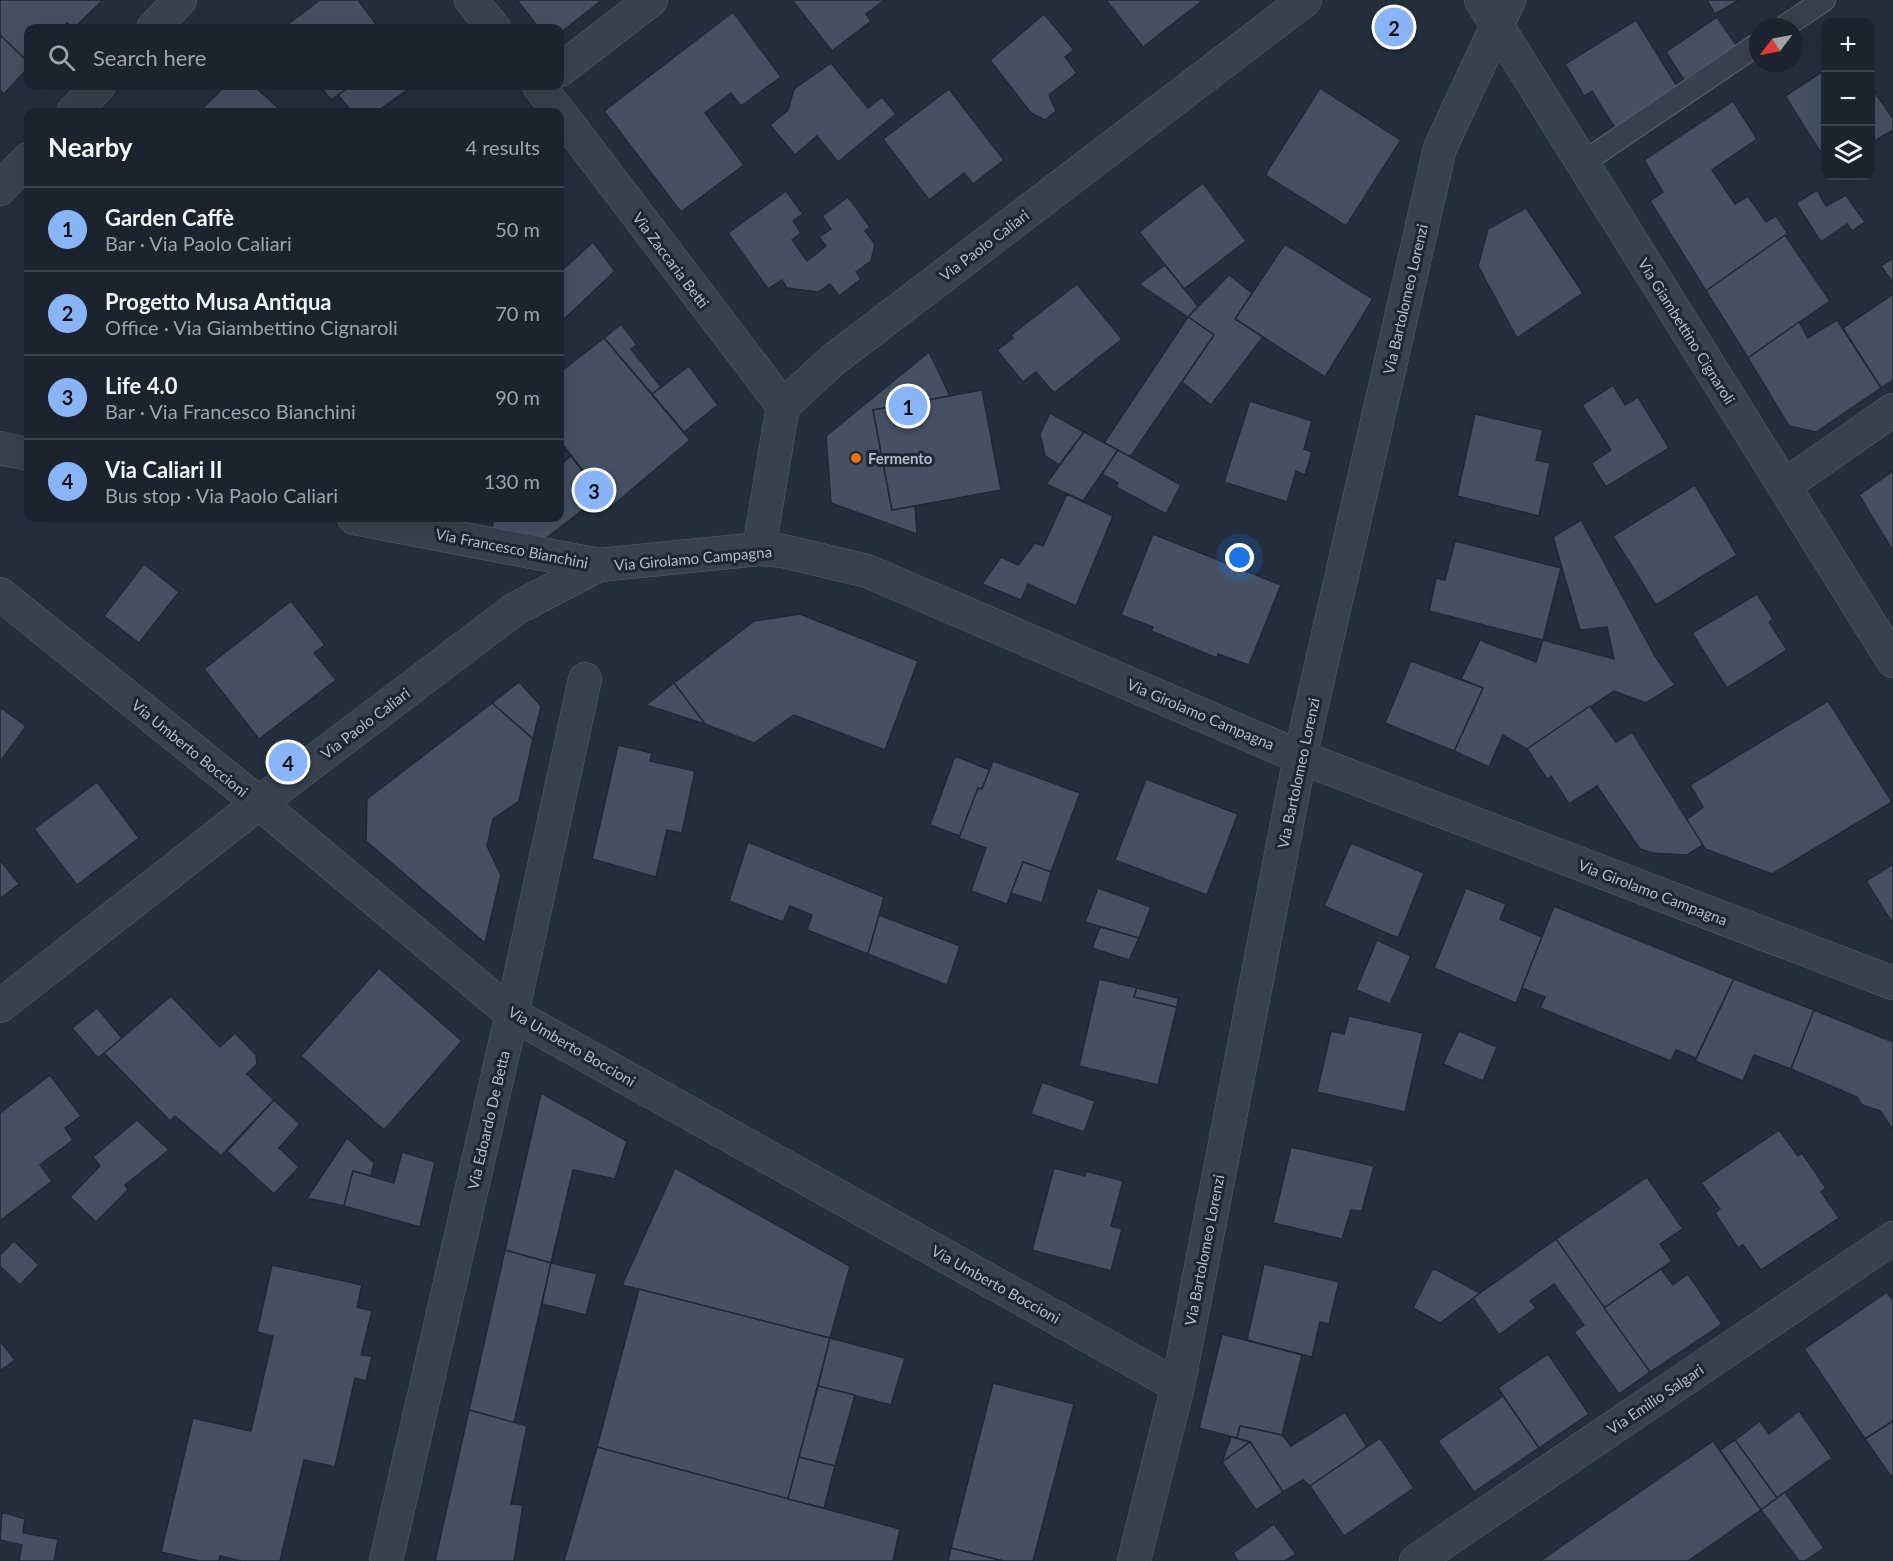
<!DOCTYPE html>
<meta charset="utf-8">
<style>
body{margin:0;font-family:Lato,sans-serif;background:#242b36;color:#f1f3f6}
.controls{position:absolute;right:18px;top:18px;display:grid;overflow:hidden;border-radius:12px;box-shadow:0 6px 24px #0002}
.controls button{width:54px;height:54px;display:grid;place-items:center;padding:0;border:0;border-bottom:2px solid #39404a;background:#1b232e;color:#f1f3f6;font:30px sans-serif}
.compass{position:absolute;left:1749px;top:18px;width:54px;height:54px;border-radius:50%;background:#1b232e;box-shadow:0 6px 24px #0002;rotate:238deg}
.you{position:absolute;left:1240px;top:558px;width:21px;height:21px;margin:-15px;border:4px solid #fff;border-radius:50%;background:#1a73e8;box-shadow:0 0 0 9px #1a73e833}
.badge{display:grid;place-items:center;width:39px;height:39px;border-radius:50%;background:#8ab4f8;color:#111;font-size:20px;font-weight:700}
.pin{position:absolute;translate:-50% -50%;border:3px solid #fff;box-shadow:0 2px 6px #0006}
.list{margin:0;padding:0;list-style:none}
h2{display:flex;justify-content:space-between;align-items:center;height:78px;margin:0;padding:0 24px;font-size:26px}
h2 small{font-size:20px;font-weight:400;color:#a0a4aa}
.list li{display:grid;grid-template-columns:39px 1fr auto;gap:18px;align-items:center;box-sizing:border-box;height:84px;padding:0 24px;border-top:2px solid #39404a}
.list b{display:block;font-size:22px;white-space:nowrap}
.list p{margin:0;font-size:20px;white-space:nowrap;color:#a0a4aa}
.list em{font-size:20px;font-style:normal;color:#a0a4aa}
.icon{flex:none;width:33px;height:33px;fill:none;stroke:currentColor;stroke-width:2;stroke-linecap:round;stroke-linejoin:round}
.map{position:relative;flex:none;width:1893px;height:1561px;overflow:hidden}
.search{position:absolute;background:#1b232e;box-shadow:0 6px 24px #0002;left:24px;top:24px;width:540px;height:66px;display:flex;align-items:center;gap:15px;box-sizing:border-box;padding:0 21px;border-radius:12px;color:#a0a4aa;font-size:22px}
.panel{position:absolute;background:#1b232e;box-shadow:0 6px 24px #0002;left:24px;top:108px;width:540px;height:414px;border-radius:12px}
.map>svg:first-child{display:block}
.building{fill:#455162;stroke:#1f2835;stroke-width:1.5}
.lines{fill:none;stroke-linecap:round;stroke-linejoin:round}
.service-casing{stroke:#565f6c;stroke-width:24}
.minor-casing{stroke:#565f6c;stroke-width:34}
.service{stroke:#38414e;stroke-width:22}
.minor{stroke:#38414e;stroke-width:33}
.food-dot{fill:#e8710a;stroke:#1d2633;stroke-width:2}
.labels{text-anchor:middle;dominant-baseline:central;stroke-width:6;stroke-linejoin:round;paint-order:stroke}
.street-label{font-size:15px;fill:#b4bcc9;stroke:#1d2633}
.poi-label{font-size:15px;font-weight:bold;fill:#b4bcc9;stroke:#1d2633;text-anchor:start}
</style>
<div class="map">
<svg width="1893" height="1561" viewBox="0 0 1893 1561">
<rect width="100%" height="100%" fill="#242f3e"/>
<g class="building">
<path d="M 0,0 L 101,0 L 102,1 L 74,28 L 67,23 L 62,28 L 28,28 L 28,62 L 0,35 Z"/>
<path d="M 320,0 L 358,0 L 379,28 L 283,28 Z"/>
<path d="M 517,0 L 602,0 L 560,33 L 560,28 L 539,28 Z"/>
<path d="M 792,0 L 885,0 L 866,14 L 871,21 L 832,51 Z"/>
<path d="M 1106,0 L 1201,0 L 1202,1 L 1143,47 Z"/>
<path d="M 1707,0 L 1739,0 L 1715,14 Z"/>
<path d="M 733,12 L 781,77 L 741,106 L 731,93 L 705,113 L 744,165 L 681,212 L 604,111 Z"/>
<path d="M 1044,14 L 1074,50 L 1065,57 L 1077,73 L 1049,95 L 1056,111 L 1045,120 L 1031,113 L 990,60 Z"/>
<path d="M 1717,17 L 1737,46 L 1684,80 L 1666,52 Z"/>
<path d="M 1636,20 L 1677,86 L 1615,128 L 1592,91 L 1584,96 L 1565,64 Z"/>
<path d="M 0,35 L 28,62 L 28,68 L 4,94 L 0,90 Z"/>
<path d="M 831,63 L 868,108 L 882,97 L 896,114 L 838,162 L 817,136 L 795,155 L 770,125 L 788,110 L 794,89 Z"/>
<path d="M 1826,69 L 1826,161 L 1785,96 Z"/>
<path d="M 1870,85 L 1893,119 L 1893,130 L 1870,144 Z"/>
<path d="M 225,86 L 254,86 L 283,112 L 199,112 Z"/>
<path d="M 320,86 L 351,86 L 331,100 Z"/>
<path d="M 351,86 L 413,86 L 376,112 L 352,112 L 338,95 Z"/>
<path d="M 1320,88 L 1401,140 L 1346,226 L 1265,175 Z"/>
<path d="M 949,89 L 1004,160 L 973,184 L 964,173 L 929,200 L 883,139 Z"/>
<path d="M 1733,101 L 1757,139 L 1712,170 L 1735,204 L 1748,196 L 1766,222 L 1776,216 L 1788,234 L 1706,291 L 1650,201 L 1663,192 L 1644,160 Z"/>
<path d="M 1203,183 L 1246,241 L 1184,289 L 1139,232 Z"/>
<path d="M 1817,190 L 1826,206 L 1846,195 L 1865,222 L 1852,231 L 1847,224 L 1821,242 L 1796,203 Z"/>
<path d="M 786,191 L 803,214 L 793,221 L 801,233 L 792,240 L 807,261 L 826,246 L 819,237 L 831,229 L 822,216 L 848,197 L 870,227 L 865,231 L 875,244 L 871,261 L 856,272 L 861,279 L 839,296 L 830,284 L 818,292 L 787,288 L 782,280 L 768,289 L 728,233 Z"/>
<path d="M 1526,208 L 1583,293 L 1517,338 L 1478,266 L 1488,229 Z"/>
<path d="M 1785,235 L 1830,301 L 1748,358 L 1706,291 Z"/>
<path d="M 593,242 L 615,271 L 560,323 L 560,272 Z"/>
<path d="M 1285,244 L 1373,299 L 1325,377 L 1235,319 Z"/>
<path d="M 1893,258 L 1893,283 L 1881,266 Z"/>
<path d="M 1165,265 L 1198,306 L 1188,317 L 1139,284 Z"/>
<path d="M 1229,275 L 1252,293 L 1235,319 L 1263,337 L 1211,405 L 1182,382 L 1214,335 L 1188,317 Z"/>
<path d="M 1077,284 L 1122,339 L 1054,393 L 1036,372 L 1023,382 L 997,350 L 1013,338 L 1011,335 Z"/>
<path d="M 1893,294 L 1893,380 L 1881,388 L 1843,328 Z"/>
<path d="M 1188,317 L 1214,335 L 1130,457 L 1104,443 Z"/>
<path d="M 1837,320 L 1881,388 L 1816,432 L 1789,426 L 1748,358 L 1799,322 L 1808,338 Z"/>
<path d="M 621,324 L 637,345 L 631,349 L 661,387 L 652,394 L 604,338 Z"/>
<path d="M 604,338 L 690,440 L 611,507 L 560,441 L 560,372 Z"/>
<path d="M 929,352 L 950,396 L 873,410 L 892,510 L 915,506 L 917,534 L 831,503 L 826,436 Z"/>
<path d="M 689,366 L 718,405 L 684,432 L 652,394 Z"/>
<path d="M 1613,385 L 1625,405 L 1638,397 L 1669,448 L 1606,487 L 1591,463 L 1611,450 L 1582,405 Z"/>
<path d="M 982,390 L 1001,490 L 892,510 L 873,410 Z"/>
<path d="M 1250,401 L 1312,421 L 1304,449 L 1312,452 L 1305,475 L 1296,471 L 1287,502 L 1224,482 Z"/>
<path d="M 1050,413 L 1084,432 L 1059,465 L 1045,456 L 1040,434 Z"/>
<path d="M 1475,414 L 1543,430 L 1536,460 L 1550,463 L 1539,516 L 1457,496 Z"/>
<path d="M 1084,432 L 1118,450 L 1083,501 L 1046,484 Z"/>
<path d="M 1118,450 L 1181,485 L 1166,514 L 1116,487 L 1118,483 L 1102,474 Z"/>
<path d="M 571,456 L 601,496 L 540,543 L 491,533 L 494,518 L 560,518 L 560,465 Z"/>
<path d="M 1893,471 L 1893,551 L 1859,495 Z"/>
<path d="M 1695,485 L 1737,555 L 1656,605 L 1613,536 Z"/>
<path d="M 1067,494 L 1113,516 L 1076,606 L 1028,584 L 1021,600 L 982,584 L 1001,557 L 1018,565 L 1035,543 L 1043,546 Z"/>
<path d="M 1581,520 L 1655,656 L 1675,685 L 1646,703 L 1614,691 L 1527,749 L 1503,735 L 1489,767 L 1454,751 L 1483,688 L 1461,679 L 1480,640 L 1536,662 L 1543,640 L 1614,659 L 1607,627 L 1580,630 L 1553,537 Z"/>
<path d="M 1153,534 L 1281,585 L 1249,665 L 1218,654 L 1217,658 L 1151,631 L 1153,627 L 1121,615 Z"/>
<path d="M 1455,541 L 1561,568 L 1543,640 L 1429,611 L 1436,578 L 1445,580 Z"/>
<path d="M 144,564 L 179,592 L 139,643 L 104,616 Z"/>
<path d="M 1757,594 L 1773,619 L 1769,622 L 1787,650 L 1727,688 L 1692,633 Z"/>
<path d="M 291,601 L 325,645 L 314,653 L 336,680 L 259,739 L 204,669 Z"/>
<path d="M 800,614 L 918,661 L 885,750 L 794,715 L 754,743 L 705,724 L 674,683 L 754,621 Z"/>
<path d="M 1411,661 L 1483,688 L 1454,751 L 1385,723 Z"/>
<path d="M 519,682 L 541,706 L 533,739 L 492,703 Z"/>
<path d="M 674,683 L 705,724 L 646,705 Z"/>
<path d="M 1828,701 L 1892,802 L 1772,874 L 1705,849 L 1686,820 L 1703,807 L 1690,785 Z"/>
<path d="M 492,703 L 533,739 L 519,801 L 493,819 L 487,846 L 501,875 L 485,943 L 366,841 L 367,799 Z"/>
<path d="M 1590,706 L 1616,742 L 1632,732 L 1703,845 L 1687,855 L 1653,853 L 1640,849 L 1597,786 L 1569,804 L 1551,776 L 1547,779 L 1527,749 Z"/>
<path d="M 0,707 L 26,726 L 0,762 Z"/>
<path d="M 618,745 L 652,753 L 650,761 L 695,771 L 682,833 L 667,830 L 656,877 L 592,859 Z"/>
<path d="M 955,756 L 990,770 L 982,789 L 978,788 L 960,836 L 930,825 Z"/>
<path d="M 993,761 L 1080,793 L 1051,872 L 1023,862 L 1007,904 L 971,891 L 986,848 L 959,838 L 978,788 L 982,789 Z"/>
<path d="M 1146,779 L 1238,814 L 1207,895 L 1115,860 Z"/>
<path d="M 97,782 L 139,838 L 77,885 L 34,829 Z"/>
<path d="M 748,842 L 884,897 L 868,954 L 807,930 L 812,915 L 790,906 L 783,922 L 729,901 Z"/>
<path d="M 1351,843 L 1424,873 L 1398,938 L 1324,906 Z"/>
<path d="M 0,860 L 19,884 L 0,899 Z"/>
<path d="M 1023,862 L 1051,872 L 1042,903 L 1011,893 Z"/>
<path d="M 1893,864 L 1893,924 L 1866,881 Z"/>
<path d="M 1098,888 L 1151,907 L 1139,938 L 1085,922 Z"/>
<path d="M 1466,888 L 1506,904 L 1500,919 L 1542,937 L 1516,1003 L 1434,968 Z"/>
<path d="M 1554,906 L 1734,979 L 1696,1058 L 1676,1050 L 1671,1061 L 1540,1008 L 1545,997 L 1522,988 Z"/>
<path d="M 879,915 L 960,946 L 947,985 L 868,954 Z"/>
<path d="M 1100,927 L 1139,938 L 1129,960 L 1092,948 Z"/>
<path d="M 1377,940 L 1411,956 L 1390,1004 L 1356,990 Z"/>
<path d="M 379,968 L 462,1041 L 384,1130 L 301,1056 Z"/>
<path d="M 1099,979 L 1137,988 L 1134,997 L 1177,1007 L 1158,1085 L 1079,1066 Z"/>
<path d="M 1734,979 L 1814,1010 L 1791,1069 L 1754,1055 L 1743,1081 L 1695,1061 Z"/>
<path d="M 1137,988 L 1178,998 L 1177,1007 L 1134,997 Z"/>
<path d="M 171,996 L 220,1047 L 235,1033 L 256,1055 L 257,1064 L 247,1074 L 274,1100 L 221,1156 L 175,1116 L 170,1121 L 104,1053 Z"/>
<path d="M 97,1008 L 122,1038 L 98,1058 L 72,1028 Z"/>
<path d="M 1814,1010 L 1893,1042 L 1893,1130 L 1880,1111 L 1862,1105 L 1857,1097 L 1791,1069 Z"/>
<path d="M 1349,1016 L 1423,1033 L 1405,1112 L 1317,1092 L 1331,1031 L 1344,1034 Z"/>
<path d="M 1459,1031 L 1497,1047 L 1483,1081 L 1443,1064 Z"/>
<path d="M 50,1075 L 81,1116 L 65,1128 L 73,1140 L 40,1165 L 52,1181 L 0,1221 L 0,1113 Z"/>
<path d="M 1042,1082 L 1095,1101 L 1084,1132 L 1031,1114 Z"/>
<path d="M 541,1093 L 627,1141 L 615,1179 L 573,1170 L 551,1263 L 505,1250 Z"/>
<path d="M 274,1100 L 300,1124 L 279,1148 L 299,1167 L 274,1194 L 227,1151 Z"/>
<path d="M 137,1120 L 169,1150 L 125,1185 L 128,1190 L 96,1222 L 70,1197 L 100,1166 L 93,1157 Z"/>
<path d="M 1779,1130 L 1798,1156 L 1802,1153 L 1826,1188 L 1821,1192 L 1839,1218 L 1761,1270 L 1743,1245 L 1738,1248 L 1715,1213 L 1720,1209 L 1701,1183 Z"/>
<path d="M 347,1138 L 374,1163 L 371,1176 L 353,1171 L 344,1206 L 307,1198 Z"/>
<path d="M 1291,1147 L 1374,1166 L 1362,1211 L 1351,1210 L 1342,1239 L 1273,1223 Z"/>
<path d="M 402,1152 L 435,1162 L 420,1227 L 344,1206 L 353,1171 L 394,1183 Z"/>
<path d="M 675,1168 L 850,1266 L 830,1338 L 622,1285 Z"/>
<path d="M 1054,1168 L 1085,1176 L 1086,1171 L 1123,1181 L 1111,1226 L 1122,1229 L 1111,1271 L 1032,1250 Z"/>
<path d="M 1647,1177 L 1683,1229 L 1660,1244 L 1672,1261 L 1604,1308 L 1556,1239 Z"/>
<path d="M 1556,1239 L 1650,1372 L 1619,1394 L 1574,1332 L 1584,1325 L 1554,1284 L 1530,1301 L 1536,1308 L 1499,1335 L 1473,1298 Z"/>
<path d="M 14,1241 L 39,1265 L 20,1285 L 0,1266 L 0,1255 Z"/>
<path d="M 505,1250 L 551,1263 L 514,1423 L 469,1410 Z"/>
<path d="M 551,1263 L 597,1274 L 586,1315 L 542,1304 Z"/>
<path d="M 1264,1264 L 1339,1282 L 1329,1324 L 1320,1322 L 1312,1357 L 1247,1340 Z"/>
<path d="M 272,1265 L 362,1285 L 357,1307 L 372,1311 L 361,1355 L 372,1356 L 366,1381 L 355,1378 L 335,1467 L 304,1460 L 280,1561 L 241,1561 L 220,1556 L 219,1561 L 199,1561 L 161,1552 L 193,1418 L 251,1431 L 273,1336 L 257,1332 Z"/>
<path d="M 1433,1268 L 1480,1293 L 1440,1323 L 1413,1308 Z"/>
<path d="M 1661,1269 L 1673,1285 L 1688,1274 L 1722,1324 L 1650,1372 L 1604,1308 Z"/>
<path d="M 639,1289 L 830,1338 L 788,1499 L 597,1447 Z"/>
<path d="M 1887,1292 L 1893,1300 L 1893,1421 L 1865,1439 L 1804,1349 Z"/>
<path d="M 1222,1334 L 1302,1355 L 1282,1435 L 1240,1426 L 1237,1438 L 1199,1428 Z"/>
<path d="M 830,1338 L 905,1358 L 891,1405 L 818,1386 Z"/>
<path d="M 0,1341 L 15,1360 L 0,1371 Z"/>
<path d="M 1548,1354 L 1589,1414 L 1539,1448 L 1498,1388 Z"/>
<path d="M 993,1383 L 1074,1404 L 1033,1561 L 1003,1561 L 951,1548 Z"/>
<path d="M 818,1386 L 855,1395 L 835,1466 L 799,1457 Z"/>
<path d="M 1503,1396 L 1539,1448 L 1474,1492 L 1438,1441 Z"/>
<path d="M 469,1410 L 527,1426 L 511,1504 L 523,1505 L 514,1561 L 435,1561 Z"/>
<path d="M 1799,1411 L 1832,1458 L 1777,1498 L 1735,1440 L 1760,1421 L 1769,1434 Z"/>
<path d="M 1345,1412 L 1367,1447 L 1310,1486 L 1303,1480 L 1283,1492 L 1250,1442 L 1237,1438 L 1240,1426 L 1282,1435 L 1291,1446 Z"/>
<path d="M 1893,1421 L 1893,1479 L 1865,1439 Z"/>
<path d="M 1231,1437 L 1250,1442 L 1222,1462 Z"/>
<path d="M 1380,1438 L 1414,1488 L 1344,1536 L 1310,1486 Z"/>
<path d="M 1735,1440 L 1777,1498 L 1761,1510 L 1720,1450 Z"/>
<path d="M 1713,1441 L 1761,1510 L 1688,1561 L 1540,1561 Z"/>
<path d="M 1250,1442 L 1283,1492 L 1256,1510 L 1222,1462 Z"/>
<path d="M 597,1447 L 900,1529 L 893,1561 L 564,1561 Z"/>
<path d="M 799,1457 L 835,1466 L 824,1508 L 788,1499 Z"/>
<path d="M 1785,1492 L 1824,1548 L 1805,1561 L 1799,1561 L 1761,1510 Z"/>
<path d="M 2,1512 L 25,1519 L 23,1533 L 58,1539 L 54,1561 L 19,1561 L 22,1545 L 0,1540 Z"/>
<path d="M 1274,1524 L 1296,1554 L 1285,1561 L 1238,1561 L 1233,1553 Z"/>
<path d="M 951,1548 L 1003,1561 L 948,1561 Z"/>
</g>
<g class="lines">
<g class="service-casing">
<g id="service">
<path d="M 1784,27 L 1824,0"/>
<path d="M 1581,164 L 1758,44"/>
</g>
</g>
<g class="minor-casing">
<g id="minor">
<path d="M 471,0 L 494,28"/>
<path d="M 1481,0 L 1893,661"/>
<path d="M 153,28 L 180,0"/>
<path d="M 560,70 L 651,0"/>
<path d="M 539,86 L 559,112"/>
<path d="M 73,112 L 99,86"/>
<path d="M 560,113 L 783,406"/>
<path d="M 0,189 L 28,159"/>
<path d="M 0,448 L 28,454"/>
<path d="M 1785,485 L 1893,410"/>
<path d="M 354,518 L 599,565 L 759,549 L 783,551 L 867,571 L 1300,757 L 1893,983"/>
<path d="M 759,549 L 783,406 L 833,360 L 1305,0"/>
<path d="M 0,594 L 259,803 L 512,1014 L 1178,1386"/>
<path d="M 0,1006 L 259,803 L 515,609 L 599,565"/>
<path d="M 386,1561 L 512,1014 L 585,679"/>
<path d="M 1134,1561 L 1178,1386 L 1300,757 L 1440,148 L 1509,0"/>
<path d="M 1416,1561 L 1893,1238"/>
</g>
</g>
<use href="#service" class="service"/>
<use href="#minor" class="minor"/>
</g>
<circle class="food-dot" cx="856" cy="458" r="6"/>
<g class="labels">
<g class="street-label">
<text transform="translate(984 245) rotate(-37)">Via Paolo Caliari</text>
<text transform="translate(671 260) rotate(53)">Via Zaccaria Betti</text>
<text transform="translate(1405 299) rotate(-77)">Via Bartolomeo Lorenzi</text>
<text transform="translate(1687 331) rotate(58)">Via Giambettino Cignaroli</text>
<text transform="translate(512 548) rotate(11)">Via Francesco Bianchini</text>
<text transform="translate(693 558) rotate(-5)">Via Girolamo Campagna</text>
<text transform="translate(1201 714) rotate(23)">Via Girolamo Campagna</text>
<text transform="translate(365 723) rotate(-37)">Via Paolo Caliari</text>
<text transform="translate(190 748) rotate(39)">Via Umberto Boccioni</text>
<text transform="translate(1298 773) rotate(-78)">Via Bartolomeo Lorenzi</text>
<text transform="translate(1653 892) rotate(21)">Via Girolamo Campagna</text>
<text transform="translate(572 1046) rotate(30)">Via Umberto Boccioni</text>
<text transform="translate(488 1120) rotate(-77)">Via Edoardo De Betta</text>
<text transform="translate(1204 1250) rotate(-79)">Via Bartolomeo Lorenzi</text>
<text transform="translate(996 1284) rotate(29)">Via Umberto Boccioni</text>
<text transform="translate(1655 1399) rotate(-34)">Via Emilio Salgari</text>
</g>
<g class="poi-label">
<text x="868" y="458">Fermento</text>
</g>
</g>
</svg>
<div class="controls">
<button>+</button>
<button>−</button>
<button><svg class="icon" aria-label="layers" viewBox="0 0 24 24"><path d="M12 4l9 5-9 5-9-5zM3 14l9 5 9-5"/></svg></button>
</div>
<svg class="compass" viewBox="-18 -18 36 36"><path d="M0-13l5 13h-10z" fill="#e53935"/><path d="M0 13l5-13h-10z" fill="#a0a4aa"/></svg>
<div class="you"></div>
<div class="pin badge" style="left:908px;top:406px">1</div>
<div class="pin badge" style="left:1394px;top:27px">2</div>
<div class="pin badge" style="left:594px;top:490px">3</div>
<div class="pin badge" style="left:288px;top:762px">4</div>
<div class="search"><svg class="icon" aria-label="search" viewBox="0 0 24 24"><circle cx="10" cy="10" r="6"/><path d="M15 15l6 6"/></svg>Search here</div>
<section class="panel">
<h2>Nearby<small>4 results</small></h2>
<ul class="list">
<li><span class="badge">1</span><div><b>Garden Caffè</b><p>Bar · Via Paolo Caliari</p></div><em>50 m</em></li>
<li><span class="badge">2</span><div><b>Progetto Musa Antiqua</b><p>Office · Via Giambettino Cignaroli</p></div><em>70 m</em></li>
<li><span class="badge">3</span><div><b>Life 4.0</b><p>Bar · Via Francesco Bianchini</p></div><em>90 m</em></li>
<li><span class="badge">4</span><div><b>Via Caliari II</b><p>Bus stop · Via Paolo Caliari</p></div><em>130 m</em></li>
</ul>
</section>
</div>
